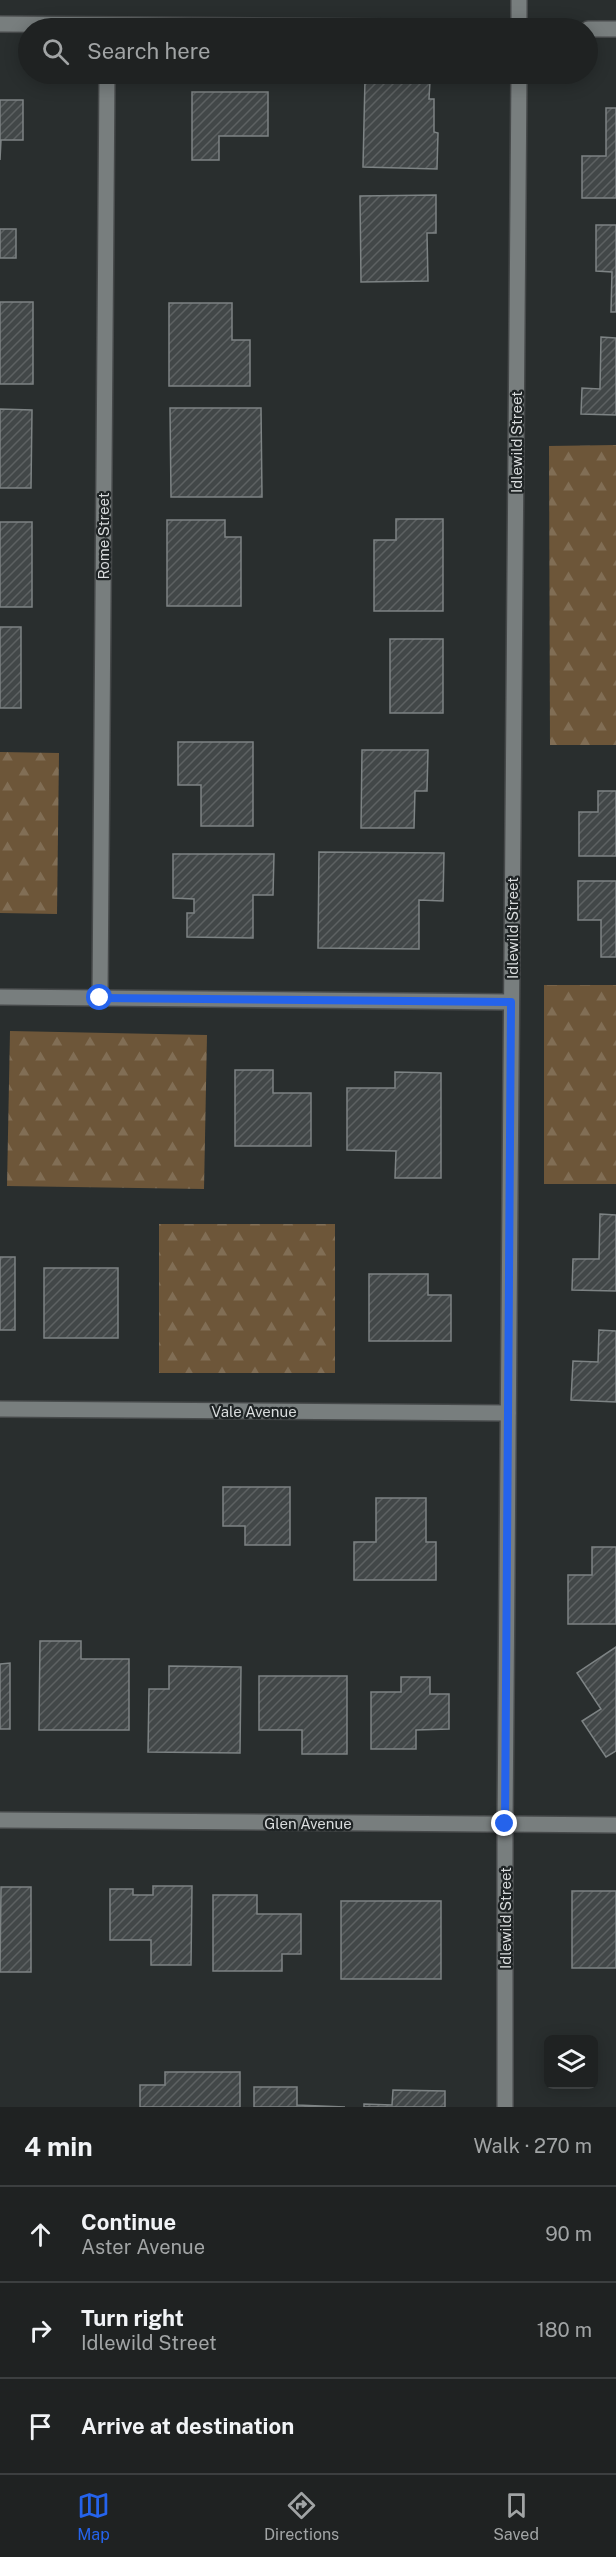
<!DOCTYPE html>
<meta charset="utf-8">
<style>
body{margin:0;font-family:"Public Sans",sans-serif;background:#272a2a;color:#f1f3f6}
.controls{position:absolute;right:18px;bottom:18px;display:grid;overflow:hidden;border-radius:9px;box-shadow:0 3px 15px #0003}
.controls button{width:54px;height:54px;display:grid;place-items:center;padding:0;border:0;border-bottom:2px solid #3c3f40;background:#1f2222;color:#f1f3f6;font:30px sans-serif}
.stop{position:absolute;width:18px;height:18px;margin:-14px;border:4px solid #2563eb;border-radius:50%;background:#fff}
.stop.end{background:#2563eb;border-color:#fff;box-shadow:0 2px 6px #0008}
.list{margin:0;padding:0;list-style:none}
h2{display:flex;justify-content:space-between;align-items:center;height:78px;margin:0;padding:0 24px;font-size:26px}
h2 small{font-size:20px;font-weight:400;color:#a1a4a5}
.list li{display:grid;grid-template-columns:39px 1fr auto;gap:18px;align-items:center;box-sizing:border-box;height:96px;padding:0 24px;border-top:2px solid #3c3f40}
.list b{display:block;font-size:22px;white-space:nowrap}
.list p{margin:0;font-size:20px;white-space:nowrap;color:#a1a4a5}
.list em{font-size:20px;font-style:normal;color:#a1a4a5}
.icon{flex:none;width:33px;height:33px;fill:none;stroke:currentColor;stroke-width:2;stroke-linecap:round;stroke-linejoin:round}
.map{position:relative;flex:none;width:616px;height:2107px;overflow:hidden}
.search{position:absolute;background:#1f2222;box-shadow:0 3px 15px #0003;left:18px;right:18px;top:18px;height:66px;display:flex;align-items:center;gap:15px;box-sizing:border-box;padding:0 21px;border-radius:33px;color:#a1a4a5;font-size:22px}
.sheet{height:366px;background:#1f2222}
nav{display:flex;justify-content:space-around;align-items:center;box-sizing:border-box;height:84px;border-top:2px solid #3c3f40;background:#1f2222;font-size:16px;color:#a1a4a5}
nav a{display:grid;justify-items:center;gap:3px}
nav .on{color:#2563eb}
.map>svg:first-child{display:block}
.forest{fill:url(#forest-firs)}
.building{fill:url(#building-hatch);stroke:#7d8384;stroke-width:1.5}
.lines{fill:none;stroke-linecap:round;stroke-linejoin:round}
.minor-casing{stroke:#46494a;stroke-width:18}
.minor{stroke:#787e7e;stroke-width:15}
.route{stroke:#2563eb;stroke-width:8}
.labels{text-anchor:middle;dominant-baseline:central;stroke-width:4.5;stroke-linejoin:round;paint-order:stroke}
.street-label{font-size:15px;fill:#d9dcdd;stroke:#1f2425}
</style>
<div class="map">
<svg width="616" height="2107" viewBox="0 0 616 2107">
<defs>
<pattern id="forest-firs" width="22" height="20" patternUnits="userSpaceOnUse" patternTransform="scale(1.5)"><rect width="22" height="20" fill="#6d5639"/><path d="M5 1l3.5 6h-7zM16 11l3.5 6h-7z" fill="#816e55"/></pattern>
<pattern id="building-hatch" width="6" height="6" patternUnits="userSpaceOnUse" patternTransform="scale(1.5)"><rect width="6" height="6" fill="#424748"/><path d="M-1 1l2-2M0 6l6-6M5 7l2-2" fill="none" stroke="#5d6162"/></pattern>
</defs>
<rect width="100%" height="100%" fill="#292e2e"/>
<g class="forest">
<path d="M 616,445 L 616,745 L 550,745 L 549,446 Z"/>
<path d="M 0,752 L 59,753 L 57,914 L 0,913 Z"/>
<rect x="544" y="985" width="72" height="199"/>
<path d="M 10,1031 L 207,1035 L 204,1189 L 7,1186 Z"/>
<rect x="159" y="1224" width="176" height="149"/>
</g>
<g class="building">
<path d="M 365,79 L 430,81 L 429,99 L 434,99 L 434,132 L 438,133 L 437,169 L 363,167 Z"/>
<path d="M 192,92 L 268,92 L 268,136 L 219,136 L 219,160 L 192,160 Z"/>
<path d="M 0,100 L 23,100 L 23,140 L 1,140 L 0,160 Z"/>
<path d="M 606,108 L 616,108 L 616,198 L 582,198 L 582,156 L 606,156 Z"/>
<path d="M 436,195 L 436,233 L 427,233 L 428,281 L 361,282 L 360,196 Z"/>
<path d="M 596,225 L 616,225 L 616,312 L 611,312 L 612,272 L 596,271 Z"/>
<rect x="0" y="229" width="16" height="29"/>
<rect x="0" y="302" width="33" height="82"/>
<path d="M 169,303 L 232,303 L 232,340 L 250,340 L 250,386 L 169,386 Z"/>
<path d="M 601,337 L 616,338 L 616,415 L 581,414 L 582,388 L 600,389 Z"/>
<path d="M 170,408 L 261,408 L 262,497 L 171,497 Z"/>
<path d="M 0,409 L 32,410 L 31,488 L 0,488 Z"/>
<path d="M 396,519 L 443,519 L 443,611 L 374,611 L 374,540 L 396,540 Z"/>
<path d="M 167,520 L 225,520 L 225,537 L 241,537 L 241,606 L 167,606 Z"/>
<rect x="0" y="522" width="32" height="85"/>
<rect x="0" y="627" width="21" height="81"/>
<rect x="390" y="639" width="53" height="74"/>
<path d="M 178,742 L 253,742 L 253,826 L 201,826 L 201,785 L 178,785 Z"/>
<path d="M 362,750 L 428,750 L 427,791 L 415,791 L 414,828 L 361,828 Z"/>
<path d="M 598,791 L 616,791 L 616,856 L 579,856 L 579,812 L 598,812 Z"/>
<path d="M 319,852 L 444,853 L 443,901 L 419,900 L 419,949 L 318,948 Z"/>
<path d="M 173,854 L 274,854 L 273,895 L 253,895 L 253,938 L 187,937 L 187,913 L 194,913 L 194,899 L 173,898 Z"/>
<path d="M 578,881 L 616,881 L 616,957 L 601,957 L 601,920 L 578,920 Z"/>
<path d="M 235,1070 L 273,1070 L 273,1093 L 311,1093 L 311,1146 L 235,1146 Z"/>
<path d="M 395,1072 L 441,1073 L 441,1178 L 395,1178 L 396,1151 L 347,1150 L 347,1088 L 395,1088 Z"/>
<path d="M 600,1214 L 616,1215 L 616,1291 L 572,1290 L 573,1259 L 599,1259 Z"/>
<rect x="0" y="1257" width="15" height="73"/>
<rect x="44" y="1268" width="74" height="70"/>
<path d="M 369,1274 L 428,1274 L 428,1295 L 451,1295 L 451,1341 L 369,1341 Z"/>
<path d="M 599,1330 L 616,1331 L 616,1402 L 571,1400 L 573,1361 L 598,1362 Z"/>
<path d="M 223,1487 L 290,1487 L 290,1545 L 245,1545 L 245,1526 L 223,1526 Z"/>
<path d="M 376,1498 L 426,1498 L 426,1542 L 436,1542 L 436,1580 L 354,1580 L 354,1542 L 376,1542 Z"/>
<path d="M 592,1547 L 616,1547 L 616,1624 L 568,1624 L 568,1575 L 592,1575 Z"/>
<path d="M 40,1641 L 81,1641 L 81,1659 L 129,1659 L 129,1730 L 39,1730 Z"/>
<path d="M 616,1647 L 616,1751 L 606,1757 L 582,1721 L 601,1709 L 577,1673 Z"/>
<path d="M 10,1663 L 10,1729 L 0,1729 L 0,1664 Z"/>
<path d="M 169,1666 L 241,1667 L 240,1753 L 148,1752 L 149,1689 L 169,1689 Z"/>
<path d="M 259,1676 L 347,1676 L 347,1754 L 302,1754 L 302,1730 L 259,1730 Z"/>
<path d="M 401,1677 L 430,1677 L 430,1694 L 449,1694 L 449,1729 L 416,1730 L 416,1749 L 371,1749 L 371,1692 L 401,1692 Z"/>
<path d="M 153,1886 L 192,1886 L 191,1965 L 151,1965 L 151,1940 L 110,1940 L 110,1889 L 133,1889 L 133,1895 L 153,1895 Z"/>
<path d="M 1,1887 L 31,1887 L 31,1972 L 0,1972 Z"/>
<rect x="572" y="1891" width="44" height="77"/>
<path d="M 213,1895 L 257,1895 L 257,1914 L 301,1914 L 301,1954 L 282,1954 L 282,1971 L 213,1971 Z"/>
<rect x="341" y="1901" width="100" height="78"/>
<path d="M 165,2072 L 240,2072 L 240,2107 L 140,2107 L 140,2085 L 165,2085 Z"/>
<path d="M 254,2087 L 297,2087 L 297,2105 L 345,2107 L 254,2107 Z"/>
<path d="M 393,2090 L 445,2091 L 445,2107 L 364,2107 L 364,2104 L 392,2105 Z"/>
</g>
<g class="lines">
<g class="minor-casing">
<g id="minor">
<path d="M 0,24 L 523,28"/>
<path d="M 519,28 L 519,0"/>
<path d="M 588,29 L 616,29"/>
<path d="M 0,997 L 511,1002"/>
<path d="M 100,998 L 107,74"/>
<path d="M 0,1409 L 508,1413"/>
<path d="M 0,1820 L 616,1825"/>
<path d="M 505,2107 L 505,1824 L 519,74"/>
</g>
</g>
<use href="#minor" class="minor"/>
</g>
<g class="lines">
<path class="route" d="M 100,998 L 511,1002 L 505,1824"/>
</g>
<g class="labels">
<g class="street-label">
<text transform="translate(516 442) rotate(-90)">Idlewild Street</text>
<text transform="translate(103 536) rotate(-90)">Rome Street</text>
<text transform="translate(512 928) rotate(-90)">Idlewild Street</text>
<text x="254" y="1411">Vale Avenue</text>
<text x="308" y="1823">Glen Avenue</text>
<text transform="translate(505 1918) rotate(-90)">Idlewild Street</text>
</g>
</g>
</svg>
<div class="controls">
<button><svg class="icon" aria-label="layers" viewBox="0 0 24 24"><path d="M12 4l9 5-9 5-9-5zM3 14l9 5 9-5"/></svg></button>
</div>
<div class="stop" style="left:100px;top:998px"></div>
<div class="stop end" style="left:505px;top:1824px"></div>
<div class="search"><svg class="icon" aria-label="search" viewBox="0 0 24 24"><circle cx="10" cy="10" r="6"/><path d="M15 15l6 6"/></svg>Search here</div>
</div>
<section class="sheet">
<h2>4 min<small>Walk · 270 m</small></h2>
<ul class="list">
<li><svg class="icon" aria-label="ahead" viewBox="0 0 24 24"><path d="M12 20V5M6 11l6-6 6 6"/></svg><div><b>Continue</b><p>Aster Avenue</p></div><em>90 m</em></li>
<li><svg class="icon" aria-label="right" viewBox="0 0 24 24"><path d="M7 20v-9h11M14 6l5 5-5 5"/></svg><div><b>Turn right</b><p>Idlewild Street</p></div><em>180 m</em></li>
<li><svg class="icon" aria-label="arrive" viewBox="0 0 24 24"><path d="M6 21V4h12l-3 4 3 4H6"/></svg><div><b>Arrive at destination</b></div></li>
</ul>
</section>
<nav>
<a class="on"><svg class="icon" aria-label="map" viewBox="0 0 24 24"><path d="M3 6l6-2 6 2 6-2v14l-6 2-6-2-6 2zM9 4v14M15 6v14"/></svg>Map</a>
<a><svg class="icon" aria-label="directions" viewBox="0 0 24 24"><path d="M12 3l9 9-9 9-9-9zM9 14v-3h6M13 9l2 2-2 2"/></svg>Directions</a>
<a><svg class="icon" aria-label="saved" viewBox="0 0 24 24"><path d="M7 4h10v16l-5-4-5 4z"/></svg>Saved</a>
</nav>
